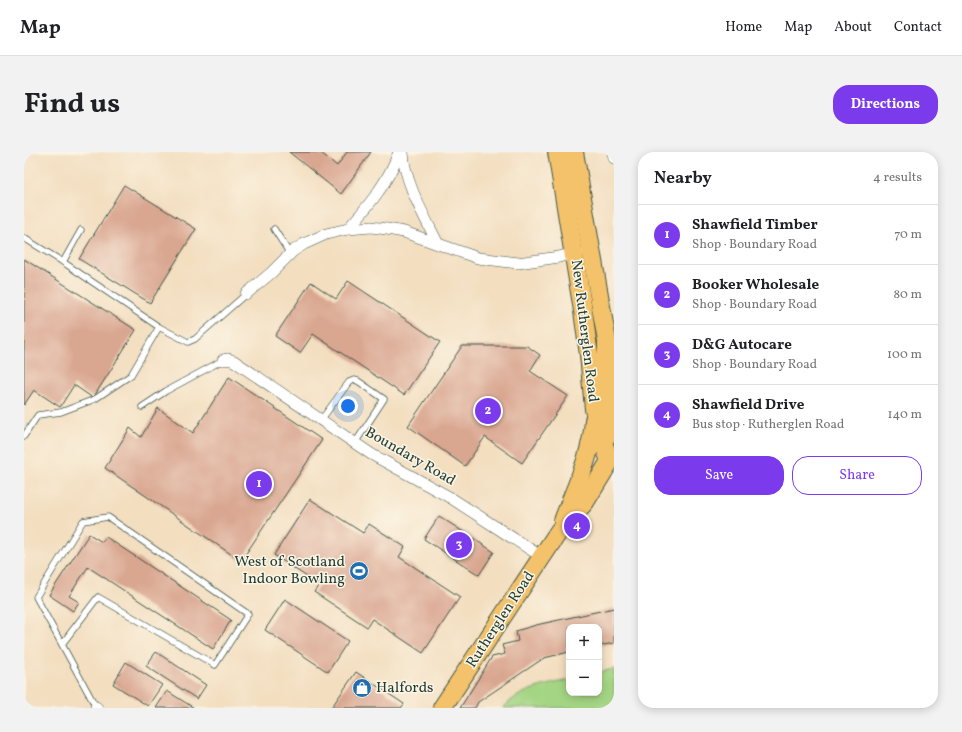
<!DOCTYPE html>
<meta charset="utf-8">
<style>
body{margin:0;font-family:Vollkorn,serif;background:#f2f2f2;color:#202124}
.controls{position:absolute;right:12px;bottom:12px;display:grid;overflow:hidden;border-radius:8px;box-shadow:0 2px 10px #0003}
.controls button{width:36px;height:36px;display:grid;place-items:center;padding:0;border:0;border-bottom:1px solid #e0e0e0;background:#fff;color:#202124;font:20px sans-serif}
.you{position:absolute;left:324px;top:254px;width:14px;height:14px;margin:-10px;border:3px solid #fff;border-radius:50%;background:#1a73e8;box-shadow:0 0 0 6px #1a73e833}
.badge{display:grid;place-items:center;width:26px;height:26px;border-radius:50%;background:#7c3aed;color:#fff;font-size:13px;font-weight:700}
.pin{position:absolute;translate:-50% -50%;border:2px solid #fff;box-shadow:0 1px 4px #0006}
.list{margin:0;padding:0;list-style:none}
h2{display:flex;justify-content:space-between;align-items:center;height:52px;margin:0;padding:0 16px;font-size:17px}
h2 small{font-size:13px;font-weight:400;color:#757577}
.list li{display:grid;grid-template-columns:26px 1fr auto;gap:12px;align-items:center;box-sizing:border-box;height:60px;padding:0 16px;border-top:1px solid #e0e0e0}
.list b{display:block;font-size:15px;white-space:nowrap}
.list p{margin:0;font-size:13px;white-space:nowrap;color:#757577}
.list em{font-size:13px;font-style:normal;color:#757577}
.actions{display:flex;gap:8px;padding:12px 16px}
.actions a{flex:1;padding:9px 0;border:1px solid #7c3aed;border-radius:16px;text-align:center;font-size:14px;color:#7c3aed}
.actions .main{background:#7c3aed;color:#fff}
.map{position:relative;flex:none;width:590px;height:556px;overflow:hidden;border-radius:16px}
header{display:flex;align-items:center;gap:24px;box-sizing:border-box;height:56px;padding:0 20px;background:#fff;border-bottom:1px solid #e0e0e0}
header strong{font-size:19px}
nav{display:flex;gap:22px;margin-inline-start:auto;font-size:14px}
.intro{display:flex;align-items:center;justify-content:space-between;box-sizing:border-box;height:96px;padding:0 24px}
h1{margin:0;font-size:28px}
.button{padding:10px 18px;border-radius:16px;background:#7c3aed;color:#fff;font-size:14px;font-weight:700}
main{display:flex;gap:24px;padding:0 24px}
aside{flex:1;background:#fff;border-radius:16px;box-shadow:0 2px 10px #0003}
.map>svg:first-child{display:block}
.green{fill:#a4d584;stroke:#62895c}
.building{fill:#d9a690}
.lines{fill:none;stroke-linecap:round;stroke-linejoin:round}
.service-casing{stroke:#3f5549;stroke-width:7}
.minor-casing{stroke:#3f5549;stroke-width:12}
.primary-casing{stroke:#3f5549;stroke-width:20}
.service{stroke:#fff;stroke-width:5.5}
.minor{stroke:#fff;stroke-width:11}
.primary{stroke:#f3c26a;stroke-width:18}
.labels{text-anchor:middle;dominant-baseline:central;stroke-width:3;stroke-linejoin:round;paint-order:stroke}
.street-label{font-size:15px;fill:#1f3d34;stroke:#fcf5e5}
.poi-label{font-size:15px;fill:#1f3d34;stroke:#fcf5e5;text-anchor:end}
</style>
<header>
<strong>Map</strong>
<nav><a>Home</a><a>Map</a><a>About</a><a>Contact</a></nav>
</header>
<div class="intro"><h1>Find us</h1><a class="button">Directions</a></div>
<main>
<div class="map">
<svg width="590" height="556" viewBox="0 0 590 556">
<rect width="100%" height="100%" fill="#fcf5e5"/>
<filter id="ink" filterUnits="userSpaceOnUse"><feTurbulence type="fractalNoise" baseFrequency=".025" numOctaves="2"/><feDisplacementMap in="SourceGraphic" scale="8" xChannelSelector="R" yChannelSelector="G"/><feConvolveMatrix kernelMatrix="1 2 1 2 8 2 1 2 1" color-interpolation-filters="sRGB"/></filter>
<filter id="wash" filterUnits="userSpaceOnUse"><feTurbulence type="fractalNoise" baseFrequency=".012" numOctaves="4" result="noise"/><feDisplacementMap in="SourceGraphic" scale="16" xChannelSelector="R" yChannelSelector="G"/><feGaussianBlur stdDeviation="0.9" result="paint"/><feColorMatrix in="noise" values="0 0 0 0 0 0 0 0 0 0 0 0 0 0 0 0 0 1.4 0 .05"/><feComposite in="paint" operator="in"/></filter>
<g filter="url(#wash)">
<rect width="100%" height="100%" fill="#f3dec0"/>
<path class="green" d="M 590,517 L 590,556 L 479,556 C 496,537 522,533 545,528 L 545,541 L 575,541 L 575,520 Z"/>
<g id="blocks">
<g class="building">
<path d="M 265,0 L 296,0 L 313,14 L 323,0 L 347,0 L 317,42 Z"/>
<path d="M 100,33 L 172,77 L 126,151 L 55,107 Z"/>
<path d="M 0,107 L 112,178 L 69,246 L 50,233 L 36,255 L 10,238 L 0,253 Z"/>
<path d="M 324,129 L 416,190 L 380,243 L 289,182 L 276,201 L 251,184 L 287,130 L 312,147 Z"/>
<path d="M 438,194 L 503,194 L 516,203 L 506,219 L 544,244 L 498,311 L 461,285 L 441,314 L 384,274 Z"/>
<path d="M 205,225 L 298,288 L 217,409 L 81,316 L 106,276 L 117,285 L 134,256 L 169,281 Z"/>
<path d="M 286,347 L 339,381 L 345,372 L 381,395 L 375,405 L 436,445 L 399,501 L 348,467 L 343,475 L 290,440 L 295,433 L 250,403 Z"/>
<path d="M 415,364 L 470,400 L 455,423 L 400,387 Z"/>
<path d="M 65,382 L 78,390 L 82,385 L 207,468 L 189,497 L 64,415 L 45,444 L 55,450 L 49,459 L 25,443 Z"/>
<path d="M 261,447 L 324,489 L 304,520 L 241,478 Z"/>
<path d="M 590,456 L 590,491 L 575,494 L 575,475 L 545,475 L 545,500 L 520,506 L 454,550 L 451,556 L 436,556 L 468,505 L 481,502 L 478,493 L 494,489 L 492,479 L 512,473 Z"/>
<path d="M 132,500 L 182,533 L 173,547 L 122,514 Z"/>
<path d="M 102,510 L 138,533 L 124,554 L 89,532 Z"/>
<path d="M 332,520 L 380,552 L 377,556 L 307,556 Z"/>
<path d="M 143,539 L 170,556 L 132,556 Z"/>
</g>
</g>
</g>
<g filter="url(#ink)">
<use href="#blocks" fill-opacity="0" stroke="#3f5549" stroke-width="1"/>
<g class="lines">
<g class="service-casing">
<g id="service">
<path d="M 250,77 L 266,102"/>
<path d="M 0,86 L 39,110 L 135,175 L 107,223 L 71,247 L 37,260 L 14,263 L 0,284"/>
<path d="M 39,110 L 57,78"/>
<path d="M 135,175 L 164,190 L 171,187 L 222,142"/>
<path d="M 118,255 L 142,239 L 199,208"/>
<path d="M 297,268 L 325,230 L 330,228 L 334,229 L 360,247 L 331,291"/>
<path d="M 38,492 L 74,445 L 191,513 L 224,462 L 84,365 L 59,369 L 12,445 L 72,555"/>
</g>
</g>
<g class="minor-casing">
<g id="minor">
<path d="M 379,0 C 380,30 401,65 414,92"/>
<path d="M 589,0 L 590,6"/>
<path d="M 324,77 C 345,53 364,31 375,0"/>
<path d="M 222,142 L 247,121 L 269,99 L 280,92 L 302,82 L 324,77 L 347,75 L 363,77 L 380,80 L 454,106 L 494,111 L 535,105 L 554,100"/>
<path d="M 199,208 L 204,207 L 210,209 L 347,302 L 427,346 L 518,405"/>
<path d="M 72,555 L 73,556"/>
</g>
</g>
<g class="primary-casing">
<g id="primary">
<path d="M 533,0 L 559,159 L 565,203 L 570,257 L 575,280 L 586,309"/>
<path d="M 550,0 L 583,189 L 583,241 L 584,283"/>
<path d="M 539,369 C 551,336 568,303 570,268"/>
<path d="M 418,556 L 535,379 L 561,350 L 586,309"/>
</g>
</g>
<use href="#service" class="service"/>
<use href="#minor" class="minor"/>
<use href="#primary" class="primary"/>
</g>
</g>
<defs>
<g id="stadium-disc" transform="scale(1)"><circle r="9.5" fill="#1f6fb2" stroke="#fcf5e5"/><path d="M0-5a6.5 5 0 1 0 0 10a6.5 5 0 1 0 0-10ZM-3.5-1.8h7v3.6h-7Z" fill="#fff"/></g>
<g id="shop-disc" transform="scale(1)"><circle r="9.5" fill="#1f6fb2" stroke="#fcf5e5"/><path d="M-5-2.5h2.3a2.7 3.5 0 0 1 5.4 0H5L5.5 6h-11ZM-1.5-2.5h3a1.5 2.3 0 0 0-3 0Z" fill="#fff"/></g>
</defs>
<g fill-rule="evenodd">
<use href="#stadium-disc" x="335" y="419"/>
<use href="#shop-disc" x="338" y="536"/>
</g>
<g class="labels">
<g class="street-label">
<text transform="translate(560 179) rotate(83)">New Rutherglen Road</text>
<text transform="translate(386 305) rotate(30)">Boundary Road</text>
<text transform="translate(477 468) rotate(-57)">Rutherglen Road</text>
</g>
<g class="poi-label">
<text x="321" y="410">West of Scotland<tspan x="321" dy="17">Indoor Bowling</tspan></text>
<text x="352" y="536" text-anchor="start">Halfords</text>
</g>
</g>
</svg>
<div class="controls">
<button>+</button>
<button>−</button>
</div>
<div class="you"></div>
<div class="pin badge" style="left:235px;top:332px">1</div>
<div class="pin badge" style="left:464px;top:259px">2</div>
<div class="pin badge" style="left:435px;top:393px">3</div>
<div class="pin badge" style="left:553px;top:374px">4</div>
</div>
<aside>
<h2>Nearby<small>4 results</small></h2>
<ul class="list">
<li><span class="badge">1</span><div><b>Shawfield Timber</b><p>Shop · Boundary Road</p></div><em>70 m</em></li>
<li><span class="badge">2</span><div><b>Booker Wholesale</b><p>Shop · Boundary Road</p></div><em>80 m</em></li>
<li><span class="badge">3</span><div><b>D&amp;G Autocare</b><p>Shop · Boundary Road</p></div><em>100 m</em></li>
<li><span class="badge">4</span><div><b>Shawfield Drive</b><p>Bus stop · Rutherglen Road</p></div><em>140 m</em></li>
</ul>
<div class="actions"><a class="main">Save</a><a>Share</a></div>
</aside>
</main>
